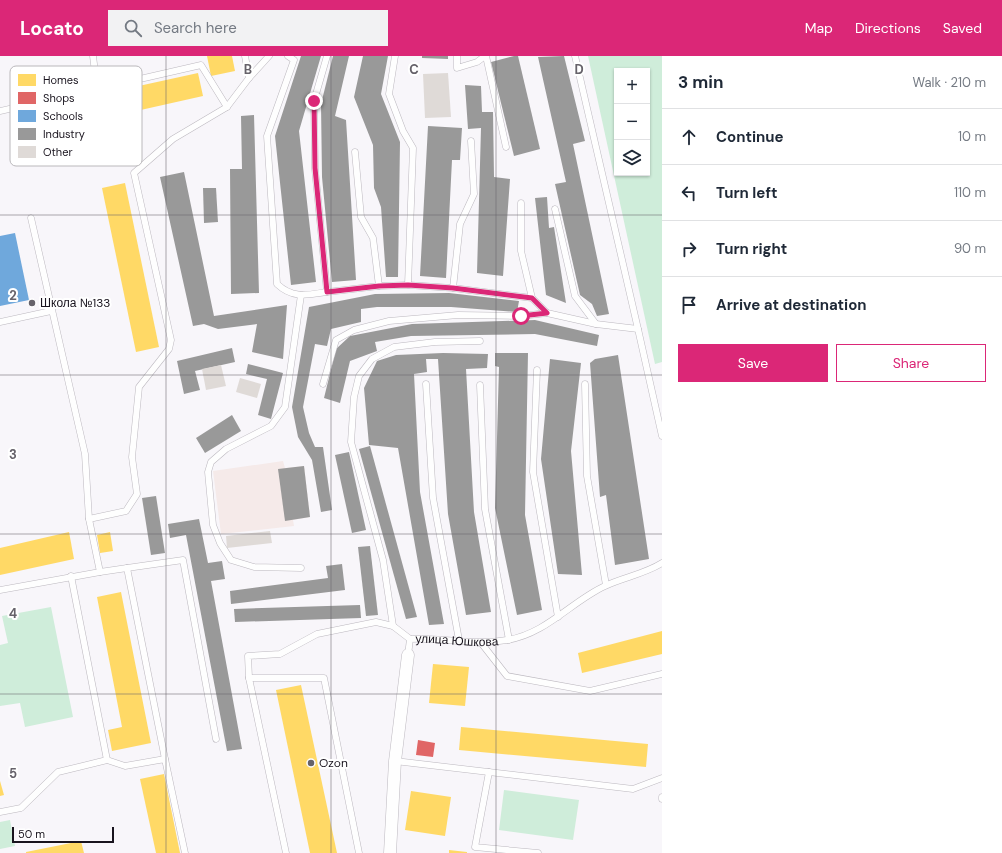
<!DOCTYPE html>
<meta charset="utf-8">
<style>
body{margin:0;font-family:"DM Sans",sans-serif;background:#f2f2f3;color:#1f2937}
.controls{position:absolute;right:12px;top:12px;display:grid;overflow:hidden;border-radius:0px;box-shadow:0 1px 3px #0004}
.controls button{width:36px;height:36px;display:grid;place-items:center;padding:0;border:0;border-bottom:1px solid #e0e1e3;background:#fff;color:#1f2937;font:20px sans-serif}
.scale{position:absolute;left:12px;bottom:10px;width:102px;box-sizing:border-box;padding-left:4px;border:2px solid #18131d;border-top:0;font-size:11px;line-height:14px;white-space:nowrap;color:#18131d;-webkit-text-stroke:3px #fff;paint-order:stroke}
.stop{position:absolute;width:12px;height:12px;margin:-9px;border:3px solid #db2777;border-radius:50%;background:#fff}
.stop.end{background:#db2777;border-color:#fff;box-shadow:0 1px 4px #0008}
.list{margin:0;padding:0;list-style:none}
h2{display:flex;justify-content:space-between;align-items:center;height:52px;margin:0;padding:0 16px;font-size:17px}
h2 small{font-size:13px;font-weight:400;color:#747a83}
.list li{display:grid;grid-template-columns:26px 1fr auto;gap:12px;align-items:center;box-sizing:border-box;height:56px;padding:0 16px;border-top:1px solid #e0e1e3}
.list b{display:block;font-size:15px;white-space:nowrap}
.list em{font-size:13px;font-style:normal;color:#747a83}
.actions{display:flex;gap:8px;padding:12px 16px}
.actions a{flex:1;padding:9px 0;border:1px solid #db2777;border-radius:0px;text-align:center;font-size:14px;color:#db2777}
.actions .main{background:#db2777;color:#fff}
.icon{flex:none;width:22px;height:22px;fill:none;stroke:currentColor;stroke-width:2;stroke-linecap:round;stroke-linejoin:round}
.map{position:relative;flex:none;width:662px;height:797px;overflow:hidden}
header{display:flex;align-items:center;gap:24px;box-sizing:border-box;height:56px;padding:0 20px;background:#db2777;color:#fff}
header strong{font-size:19px}
nav{display:flex;gap:22px;margin-inline-start:auto;font-size:14px}
.search{width:280px;height:36px;background:#f2f2f3;display:flex;align-items:center;gap:10px;box-sizing:border-box;padding:0 14px;border-radius:0px;color:#747a83;font-size:15px}
main{display:flex}
aside{flex:1;background:#fff}
.map>svg:first-child{display:block}
.industrial{fill:#f5eae9}
.green{fill:#cfedda;fill-rule:evenodd}
.homes{fill:#ffd966}
.shops{fill:#e06666}
.schools{fill:#6fa8dc}
.industry{fill:#999}
.building{fill:#dfdad7}
.lines{fill:none;stroke-linecap:round;stroke-linejoin:round}
.lane-casing{stroke:#bcb8bf;stroke-width:7}
.street-casing{stroke:#bcb8bf;stroke-width:13}
.lane{stroke:#fefefe;stroke-width:6}
.street{stroke:#fefefe;stroke-width:12}
.route{stroke:#db2777;stroke-width:5}
.grid{fill:none;stroke:#66626a;stroke-width:1;stroke-opacity:0.55}
.poi-dot{fill:#66626a;stroke:#fff;stroke-width:1.5}
.labels{text-anchor:middle;dominant-baseline:central;stroke-width:4;stroke-linejoin:round;paint-order:stroke}
.poi-label{font-size:12px;fill:#18131d;stroke:#fff;text-anchor:start}
.street-label{font-size:12px;fill:#18131d;stroke:#fff}
.key{fill:#fff;stroke:#bab8bb;stroke-width:1}
.key-label{font-size:11px;fill:#18131d}
.grid-label{font-size:13px;text-anchor:middle;font-weight:bold;fill:#66626a;stroke:#fff;stroke-width:4;stroke-linejoin:round;paint-order:stroke}
</style>
<header>
<strong>Locato</strong>
<div class="search"><svg class="icon" aria-label="search" viewBox="0 0 24 24"><circle cx="10" cy="10" r="6"/><path d="M15 15l6 6"/></svg>Search here</div>
<nav><a>Map</a><a>Directions</a><a>Saved</a></nav>
</header>
<main>
<div class="map">
<svg width="662" height="797" viewBox="0 0 662 797">
<rect width="100%" height="100%" fill="#f8f6fa"/>
<path class="industrial" d="M 283,405 L 285,412 L 304,410 L 310,461 L 293,464 L 294,470 L 221,478 L 213,415 Z"/>
<g class="green">
<path d="M 588,0 L 662,0 L 662,306 L 655,308 ZM 617,15 L 647,15 L 647,117 L 617,117 Z"/>
<path d="M 51,551 L 73,661 L 25,671 L 20,647 L 0,650 L 0,589 L 8,587 L 2,560 Z"/>
<path d="M 504,734 L 579,744 L 573,784 L 499,774 Z"/>
<path d="M 10,764 L 15,790 L 0,793 L 0,766 Z"/>
</g>
<g class="homes">
<path d="M 207,0 L 232,0 L 235,15 L 211,20 Z"/>
<path d="M 198,17 L 203,40 L 16,82 L 11,58 Z"/>
<path d="M 125,127 L 159,291 L 136,296 L 102,132 Z"/>
<path d="M 69,476 L 74,503 L 0,519 L 0,492 Z"/>
<path d="M 110,476 L 113,495 L 100,497 L 97,479 Z"/>
<path d="M 121,536 L 151,687 L 112,695 L 108,674 L 122,671 L 97,541 Z"/>
<path d="M 662,575 L 662,598 L 582,617 L 578,597 Z"/>
<path d="M 433,608 L 469,611 L 465,650 L 429,647 Z"/>
<path d="M 301,629 L 337,797 L 310,797 L 276,634 Z"/>
<path d="M 461,671 L 648,688 L 646,711 L 459,694 Z"/>
<path d="M 164,718 L 180,797 L 156,797 L 140,723 Z"/>
<path d="M 0,725 L 4,739 L 0,740 Z"/>
<path d="M 411,735 L 451,741 L 445,780 L 405,774 Z"/>
<path d="M 81,785 L 84,797 L 26,797 L 26,796 Z"/>
<path d="M 449,794 L 467,796 L 467,797 L 449,797 Z"/>
</g>
<path class="shops" d="M 418,684 L 435,687 L 433,701 L 416,699 Z"/>
<path class="schools" d="M 15,177 L 29,244 L 0,250 L 0,180 Z"/>
<g class="industry">
<path d="M 301,0 L 321,0 L 299,75 L 316,226 L 291,229 L 275,80 Z"/>
<path d="M 333,0 L 349,0 L 335,60 L 346,64 L 356,224 L 332,226 L 322,121 L 321,48 Z"/>
<path d="M 363,0 L 388,0 L 381,38 L 400,86 L 398,221 L 386,221 L 381,151 L 374,132 L 373,89 L 354,41 Z"/>
<path d="M 422,0 L 448,0 L 448,3 L 422,2 Z"/>
<path d="M 514,0 L 518,0 L 540,93 L 514,100 L 491,6 Z"/>
<path d="M 564,0 L 585,85 L 573,88 L 609,258 L 597,260 L 592,248 L 580,239 L 555,128 L 566,126 L 538,1 Z"/>
<path d="M 465,29 L 481,30 L 482,56 L 493,56 L 494,121 L 510,123 L 503,220 L 477,217 L 481,72 L 468,73 Z"/>
<path d="M 254,59 L 259,237 L 231,238 L 230,113 L 242,113 L 241,60 Z"/>
<path d="M 428,70 L 462,72 L 460,104 L 452,104 L 446,222 L 420,220 Z"/>
<path d="M 184,116 L 214,260 L 287,249 L 283,303 L 252,296 L 257,268 L 218,273 L 204,268 L 193,270 L 160,121 Z"/>
<path d="M 203,132 L 216,132 L 218,166 L 204,167 Z"/>
<path d="M 547,141 L 549,172 L 554,171 L 566,247 L 546,239 L 535,142 Z"/>
<path d="M 449,237 L 519,245 L 517,256 L 451,251 L 377,251 L 361,253 L 361,266 L 331,273 L 327,290 L 315,288 L 303,351 L 309,377 L 315,391 L 323,391 L 332,454 L 321,456 L 312,404 L 298,381 L 292,351 L 309,251 L 375,238 Z"/>
<path d="M 535,264 L 599,279 L 597,290 L 535,278 L 411,280 L 375,286 L 377,295 L 350,305 L 340,347 L 324,342 L 336,293 L 350,280 L 412,268 Z"/>
<path d="M 232,292 L 235,306 L 195,315 L 200,334 L 184,338 L 177,305 Z"/>
<path d="M 443,297 L 488,298 L 487,312 L 466,313 L 474,456 L 491,556 L 466,559 L 448,458 L 438,303 L 426,303 L 427,316 L 414,318 L 420,436 L 444,568 L 429,569 L 398,392 L 369,389 L 364,332 L 377,305 L 396,299 Z"/>
<path d="M 495,297 L 528,297 L 525,459 L 542,554 L 517,559 L 495,452 L 499,311 L 495,310 Z"/>
<path d="M 618,299 L 649,503 L 615,509 L 606,439 L 600,441 L 590,307 L 595,303 Z"/>
<path d="M 550,303 L 581,307 L 571,395 L 582,519 L 558,518 L 541,403 Z"/>
<path d="M 248,308 L 283,317 L 271,363 L 258,359 L 267,323 L 246,318 Z"/>
<path d="M 232,359 L 241,375 L 205,397 L 196,382 Z"/>
<path d="M 370,390 L 417,561 L 406,563 L 359,393 Z"/>
<path d="M 349,396 L 366,474 L 352,477 L 335,399 Z"/>
<path d="M 304,410 L 310,461 L 285,465 L 278,413 Z"/>
<path d="M 156,440 L 165,497 L 151,499 L 142,442 Z"/>
<path d="M 199,463 L 208,507 L 222,505 L 225,523 L 211,525 L 242,693 L 227,695 L 186,479 L 170,482 L 168,468 Z"/>
<path d="M 370,490 L 378,559 L 366,560 L 358,491 Z"/>
<path d="M 342,508 L 345,534 L 231,548 L 230,535 L 328,522 L 326,510 Z"/>
<path d="M 360,549 L 361,562 L 235,566 L 234,553 Z"/>
</g>
<g class="building">
<path d="M 448,17 L 451,61 L 425,62 L 423,18 Z"/>
<path d="M 221,309 L 226,330 L 206,334 L 202,313 Z"/>
<path d="M 240,322 L 261,328 L 257,342 L 236,336 Z"/>
<path d="M 270,475 L 272,487 L 227,492 L 226,480 Z"/>
</g>
<g class="lines">
<g class="lane-casing">
<g id="lane">
<path d="M 93,0 L 97,32"/>
<path d="M 245,0 L 249,22"/>
<path d="M 288,0 L 294,4 L 267,80 L 277,228 C 293,243 307,239 327,236"/>
<path d="M 327,0 L 314,45 L 315,113 L 327,236 L 379,230 L 408,229 L 453,232 L 532,242 L 547,257 L 596,268 L 638,273 L 662,380"/>
<path d="M 395,0 L 389,38 L 403,75 L 413,92 L 408,229"/>
<path d="M 457,0 L 457,12 L 477,6 L 485,0"/>
<path d="M 486,0 L 506,91"/>
<path d="M 575,0 L 638,273"/>
<path d="M 0,55 L 201,9 L 227,51"/>
<path d="M 355,96 L 361,161 L 373,182 L 379,230"/>
<path d="M 521,147 L 521,195 L 532,242"/>
<path d="M 555,153 L 575,240 L 596,268"/>
<path d="M 453,232 L 460,168 L 474,138 L 471,85"/>
<path d="M 0,266 L 51,255"/>
<path d="M 537,314 L 533,416 L 558,561"/>
<path d="M 323,328 L 336,284 L 354,274 L 389,265 L 458,259 L 521,260 L 547,257"/>
<path d="M 426,328 L 433,442 L 459,584"/>
<path d="M 585,328 L 587,420 L 606,529"/>
<path d="M 480,329 L 485,453 L 509,584"/>
<path d="M 89,463 L 126,455 L 137,438 L 132,401 L 139,331 L 169,293 L 171,284 L 134,117 L 173,83 L 227,51 L 249,22 L 269,0"/>
<path d="M 127,512 L 183,504 L 216,683"/>
<path d="M 301,512 L 254,511 L 231,504 L 220,487 L 213,469 L 208,416 L 211,406 L 226,393 L 271,370 L 285,351 L 301,239"/>
<path d="M 100,516 L 127,512 L 165,703"/>
<path d="M 71,520 L 107,704"/>
<path d="M 0,534 L 100,516 L 89,463 L 85,398 L 31,162"/>
<path d="M 393,570 L 383,504 L 351,386 L 354,341 L 359,320 L 372,303 L 394,291 L 435,286 L 480,285"/>
<path d="M 482,588 L 507,620 L 590,635 L 662,618"/>
<path id="s1" d="M 408,599 L 410,583 C 443,581 475,590 507,584 C 546,578 572,545 605,530 C 624,521 645,518 662,507"/>
<path d="M 249,622 L 248,600 L 280,598 L 317,578 L 376,566 L 393,570 L 410,583"/>
<path d="M 395,705 L 633,733 L 662,722"/>
<path d="M 489,716 L 475,791 L 538,797"/>
<path d="M 662,741 L 662,743"/>
<path d="M 0,756 L 21,752 L 58,716 L 107,704 L 125,710 L 165,703 L 185,797"/>
<path d="M 286,797 L 249,622 L 324,622 L 359,797"/>
</g>
</g>
<g class="street-casing">
<path id="street" d="M 390,797 L 395,705 L 408,599"/>
</g>
<use href="#lane" class="lane"/>
<use href="#street" class="street"/>
</g>
<g class="lines">
<path class="route" d="M 314,45 L 315,112 L 327,236 L 379,230 L 408,229 L 453,232 L 532,242 L 547,257 L 521,260"/>
</g>
<path class="grid" d="M 166,0 L 166,797M 331,0 L 331,797M 496,0 L 496,797M 0,159 L 662,159M 0,319 L 662,319M 0,478 L 662,478M 0,638 L 662,638"/>
<g class="poi-dot">
<circle cx="32" cy="247" r="4"/>
<circle cx="311" cy="707" r="4"/>
</g>
<g class="labels">
<g class="poi-label">
<text x="40" y="247">Школа №133</text>
<text x="319" y="707">Ozon</text>
</g>
<g class="street-label">
<text stroke="none"><textPath href="#s1" startOffset="63">улица Юшкова</textPath></text>
</g>
</g>
<rect x="10" y="10" width="132" height="100" rx="6" class="key"/>
<rect x="18" y="18" width="18" height="12" fill="#ffd966"/>
<rect x="18" y="36" width="18" height="12" fill="#e06666"/>
<rect x="18" y="54" width="18" height="12" fill="#6fa8dc"/>
<rect x="18" y="72" width="18" height="12" fill="#999"/>
<rect x="18" y="90" width="18" height="12" fill="#dfdad7"/>
<g class="key-label">
<text x="43" y="28">Homes</text>
<text x="43" y="46">Shops</text>
<text x="43" y="64">Schools</text>
<text x="43" y="82">Industry</text>
<text x="43" y="100">Other</text>
</g>
<g class="grid-label">
<text x="248" y="18">B</text>
<text x="414" y="18">C</text>
<text x="579" y="18">D</text>
<text x="13" y="244">2</text>
<text x="13" y="403">3</text>
<text x="13" y="562">4</text>
<text x="13" y="722">5</text>
</g>
</svg>
<div class="controls">
<button>+</button>
<button>−</button>
<button><svg class="icon" aria-label="layers" viewBox="0 0 24 24"><path d="M12 4l9 5-9 5-9-5zM3 14l9 5 9-5"/></svg></button>
</div>
<div class="scale">50 m</div>
<div class="stop" style="left:521px;top:260px"></div>
<div class="stop end" style="left:314px;top:45px"></div>
</div>
<aside>
<h2>3 min<small>Walk · 210 m</small></h2>
<ul class="list">
<li><svg class="icon" aria-label="ahead" viewBox="0 0 24 24"><path d="M12 20V5M6 11l6-6 6 6"/></svg><div><b>Continue</b></div><em>10 m</em></li>
<li><svg class="icon" aria-label="left" viewBox="0 0 24 24"><path d="M17 20v-9H6M10 6l-5 5 5 5"/></svg><div><b>Turn left</b></div><em>110 m</em></li>
<li><svg class="icon" aria-label="right" viewBox="0 0 24 24"><path d="M7 20v-9h11M14 6l5 5-5 5"/></svg><div><b>Turn right</b></div><em>90 m</em></li>
<li><svg class="icon" aria-label="arrive" viewBox="0 0 24 24"><path d="M6 21V4h12l-3 4 3 4H6"/></svg><div><b>Arrive at destination</b></div></li>
</ul>
<div class="actions"><a class="main">Save</a><a>Share</a></div>
</aside>
</main>
